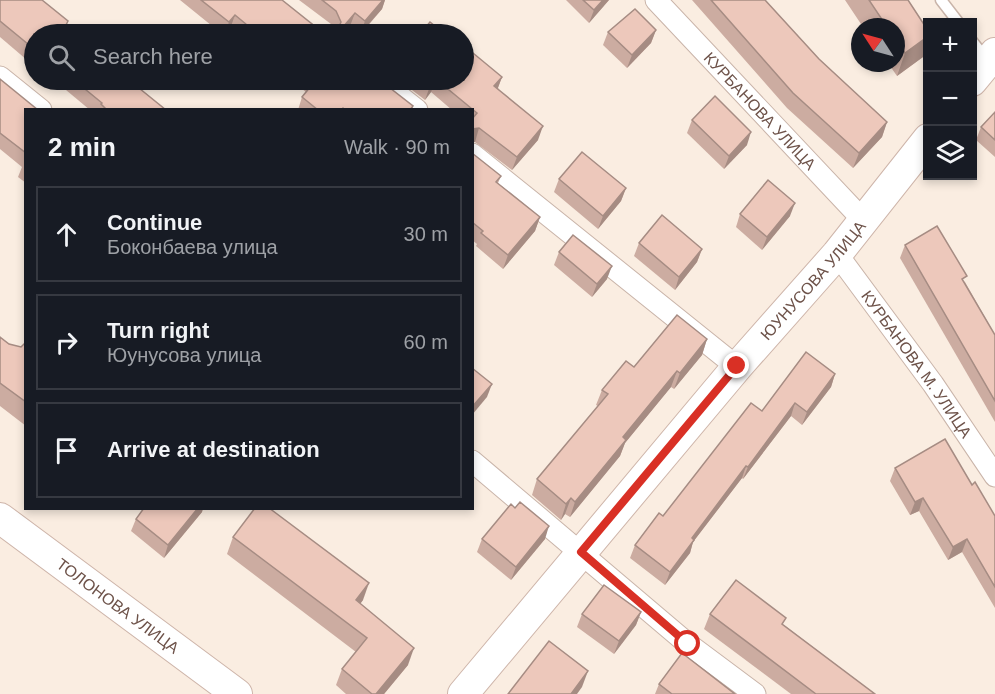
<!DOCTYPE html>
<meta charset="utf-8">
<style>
body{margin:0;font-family:Helvetica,sans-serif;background:#20242c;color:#f1f3f6}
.controls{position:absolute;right:18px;top:18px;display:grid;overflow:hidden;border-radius:0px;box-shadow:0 3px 9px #0003}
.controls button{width:54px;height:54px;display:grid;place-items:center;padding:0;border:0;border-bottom:2px solid #363941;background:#171b24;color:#f1f3f6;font:30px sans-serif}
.compass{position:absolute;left:851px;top:18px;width:54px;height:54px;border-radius:50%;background:#171b24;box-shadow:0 3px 9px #0003;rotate:306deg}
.stop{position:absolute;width:18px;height:18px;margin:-14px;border:4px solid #d93025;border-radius:50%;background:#fff}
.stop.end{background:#d93025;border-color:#fff;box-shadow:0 2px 6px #0008}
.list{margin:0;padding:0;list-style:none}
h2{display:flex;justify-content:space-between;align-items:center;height:78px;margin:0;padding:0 24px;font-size:26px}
h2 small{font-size:20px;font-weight:400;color:#9ea1a6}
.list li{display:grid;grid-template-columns:39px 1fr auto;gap:18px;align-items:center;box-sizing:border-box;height:96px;margin:0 12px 12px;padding:0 12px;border:2px solid #363941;border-radius:0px}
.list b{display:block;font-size:22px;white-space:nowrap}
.list p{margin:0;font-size:20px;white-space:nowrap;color:#9ea1a6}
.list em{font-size:20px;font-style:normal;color:#9ea1a6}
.icon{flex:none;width:33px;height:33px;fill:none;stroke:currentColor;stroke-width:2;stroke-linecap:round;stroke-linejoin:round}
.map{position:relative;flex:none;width:995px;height:694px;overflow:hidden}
.search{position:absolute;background:#171b24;box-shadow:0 3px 9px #0003;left:24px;top:24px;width:450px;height:66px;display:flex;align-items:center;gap:15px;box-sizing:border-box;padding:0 21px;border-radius:33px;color:#9ea1a6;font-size:22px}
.panel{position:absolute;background:#171b24;box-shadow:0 3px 9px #0003;left:24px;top:108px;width:450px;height:402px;border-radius:0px}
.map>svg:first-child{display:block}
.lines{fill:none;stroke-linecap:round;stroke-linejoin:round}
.lane-casing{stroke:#c9b4a9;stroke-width:13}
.street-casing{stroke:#c9b4a9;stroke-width:23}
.secondary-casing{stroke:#ceb5aa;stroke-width:32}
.lane{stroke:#fff;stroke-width:10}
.street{stroke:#fff;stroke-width:21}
.secondary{stroke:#fff;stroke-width:30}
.wall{fill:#ccaca1}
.shaded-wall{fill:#a68c83}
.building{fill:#edc8bb;stroke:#a68c83;stroke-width:1.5}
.route{stroke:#d93025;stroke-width:8}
.labels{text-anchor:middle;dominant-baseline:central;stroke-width:6;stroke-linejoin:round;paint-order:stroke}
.street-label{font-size:16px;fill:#6e534a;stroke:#fdf1e7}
</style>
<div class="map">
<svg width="995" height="694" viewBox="0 0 995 694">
<rect width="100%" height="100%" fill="#faede1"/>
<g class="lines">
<g class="lane-casing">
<g id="lane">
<path d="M 941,0 L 958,22"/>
<path d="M 972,41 L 987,60"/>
</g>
</g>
<g class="street-casing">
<g id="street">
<path id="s1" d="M 656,0 L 863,220"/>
<path d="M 0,77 L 41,110"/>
<path d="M 379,80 L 417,110"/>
<path d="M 472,154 L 737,367"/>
<path id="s2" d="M 837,254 L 933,384 L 995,476"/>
<path d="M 472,461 L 688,644 L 755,694"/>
</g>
</g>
<g class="secondary-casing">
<g id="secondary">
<path d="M 972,81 L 995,53"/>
<path id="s3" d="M 0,518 L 237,694"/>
<path id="s4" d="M 463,694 L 737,367 L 837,254 L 928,139"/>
</g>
</g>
<use href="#lane" class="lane"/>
<use href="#street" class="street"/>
<use href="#secondary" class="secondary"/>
</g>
<g class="wall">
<path d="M 0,0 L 34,34 L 34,66 L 0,37 Z"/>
<path d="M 180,0 L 282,0 L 321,31 L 327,33 L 334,30 L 331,24 L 299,0 L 385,0 L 382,9 L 361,34 L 350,26 L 343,34 L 236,34 L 230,29 L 225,34 L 222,34 Z"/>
<path d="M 566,0 L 609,0 L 589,23 Z"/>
<path d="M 692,0 L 765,0 L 819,59 L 887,122 L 882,137 L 853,168 L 787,108 Z"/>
<path d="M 845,0 L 908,0 L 923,57 L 897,76 L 888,63 L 896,63 L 896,27 L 863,27 Z"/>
<path d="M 656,30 L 651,43 L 627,68 L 603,45 L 608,32 Z"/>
<path d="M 471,56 L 502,77 L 498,88 L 538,140 L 512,170 L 475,142 L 472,142 L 472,110 L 452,110 L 431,92 L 425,100 L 399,80 L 464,80 Z"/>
<path d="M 0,79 L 26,110 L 26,183 L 18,177 L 22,167 L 0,149 Z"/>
<path d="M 54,80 L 129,80 L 166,110 L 90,110 Z"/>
<path d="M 291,80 L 371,80 L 378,85 L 413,106 L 412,110 L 298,110 L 302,97 L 306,92 Z"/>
<path d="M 995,112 L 995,157 L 976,140 L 981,127 Z"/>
<path d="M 692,120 L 747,145 L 724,169 L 687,133 Z"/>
<path d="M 472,153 L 501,176 L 498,183 L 540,217 L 535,231 L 503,269 L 476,246 L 477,244 L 472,240 Z"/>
<path d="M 559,179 L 626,188 L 621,201 L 598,229 L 554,192 Z"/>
<path d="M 740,214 L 790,216 L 762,250 L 736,227 Z"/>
<path d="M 639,243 L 702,249 L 697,262 L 675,290 L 634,256 Z"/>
<path d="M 905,245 L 965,282 L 995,335 L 995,422 L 900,258 Z"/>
<path d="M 559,252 L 607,279 L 592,297 L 554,265 Z"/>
<path d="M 0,337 L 9,344 L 21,347 L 26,344 L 26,426 L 0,406 Z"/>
<path d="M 707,339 L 702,355 L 674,389 L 671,387 L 625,443 L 620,456 L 570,517 L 565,514 L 561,520 L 532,495 L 537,479 L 598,406 L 596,405 L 602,390 L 634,367 Z"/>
<path d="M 835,374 L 831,387 L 802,425 L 791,416 L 743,479 L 742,478 L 693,542 L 690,553 L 665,585 L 630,558 L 635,545 L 762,411 Z"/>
<path d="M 895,468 L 972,485 L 995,516 L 995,608 L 962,552 L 948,560 L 919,511 L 910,515 L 890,481 Z"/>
<path d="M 144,508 L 203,508 L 202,512 L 164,558 L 131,531 L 136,519 Z"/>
<path d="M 515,508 L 545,539 L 511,580 L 477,552 L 482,539 Z"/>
<path d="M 233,537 L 363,600 L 360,604 L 408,665 L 384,694 L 346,694 L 336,685 L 342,669 L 356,652 L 227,554 Z"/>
<path d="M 641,612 L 636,625 L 614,654 L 577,627 L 582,614 Z"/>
<path d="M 710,614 L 784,625 L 875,694 L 791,694 L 704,629 Z"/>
<path d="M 659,684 L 735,694 L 655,694 Z"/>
</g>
<g class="shaded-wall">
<path d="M 383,0 L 385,0 L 382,9 L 360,34 L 365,21 Z"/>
<path d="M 603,0 L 609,0 L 589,23 L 594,10 Z"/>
<path d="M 355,13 L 350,26 L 343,34 L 337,34 Z"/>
<path d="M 235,15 L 230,29 L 225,34 L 229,22 Z"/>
<path d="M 656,30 L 651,43 L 627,68 L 632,55 Z"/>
<path d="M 927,37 L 927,45 L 923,57 L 897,76 L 905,53 Z"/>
<path d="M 502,77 L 497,90 L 494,86 Z"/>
<path d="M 436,80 L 431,92 L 425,100 L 430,86 Z"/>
<path d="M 887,122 L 882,137 L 853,168 L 859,153 Z"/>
<path d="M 543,126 L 538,140 L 512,170 L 517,157 Z"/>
<path d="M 479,128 L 475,142 L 472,142 L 472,129 Z"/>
<path d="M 751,132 L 747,145 L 724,169 L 729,156 Z"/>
<path d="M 626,188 L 621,201 L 598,229 L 603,216 Z"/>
<path d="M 795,203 L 790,216 L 762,250 L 767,237 Z"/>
<path d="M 540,217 L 535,231 L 503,269 L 508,255 Z"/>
<path d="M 702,249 L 697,262 L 675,290 L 679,277 Z"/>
<path d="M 612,266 L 607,279 L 592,297 L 597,284 Z"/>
<path d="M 707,339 L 702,355 L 674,389 L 680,373 Z"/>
<path d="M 677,371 L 671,387 L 625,443 L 620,456 L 570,517 L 575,502 L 623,437 Z"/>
<path d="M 835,374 L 831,387 L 802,425 L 807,412 Z"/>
<path d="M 492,384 L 487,397 L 472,415 L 472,407 Z"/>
<path d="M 795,403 L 791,416 L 743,479 L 748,467 Z"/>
<path d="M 746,466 L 742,478 L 693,542 L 690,553 L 665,585 L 670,572 L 692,538 Z"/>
<path d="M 571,498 L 565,514 L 561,520 L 566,504 Z"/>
<path d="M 923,498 L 919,511 L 910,515 L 915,502 Z"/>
<path d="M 198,508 L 203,508 L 202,512 L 164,558 L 168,545 Z"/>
<path d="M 549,526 L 545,539 L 511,580 L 516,567 Z"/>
<path d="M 967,539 L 962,552 L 948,560 L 953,547 Z"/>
<path d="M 369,583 L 363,600 L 350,617 L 356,600 Z"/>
<path d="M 641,612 L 636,625 L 614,654 L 619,641 Z"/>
<path d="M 414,648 L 408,665 L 384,694 L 376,694 Z"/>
<path d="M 588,671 L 582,687 L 577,694 L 571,694 Z"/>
</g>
<g class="building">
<path d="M 0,0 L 42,0 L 68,21 L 66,25 L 78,34 L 34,34 L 34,49 L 0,21 Z"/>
<path d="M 201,0 L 282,0 L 321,31 L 327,33 L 338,29 L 341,22 L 336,11 L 322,0 L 383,0 L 365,21 L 355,13 L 337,34 L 258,34 L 235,15 L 229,22 Z"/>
<path d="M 583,0 L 603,0 L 594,10 Z"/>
<path d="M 711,0 L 765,0 L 819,59 L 887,122 L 859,153 L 793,93 Z"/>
<path d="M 869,0 L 908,0 L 927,29 L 927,37 L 905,53 L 896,40 L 896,27 L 887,27 Z"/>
<path d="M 635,9 L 656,30 L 632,55 L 608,32 Z"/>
<path d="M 430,22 L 445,34 L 420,34 Z"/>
<path d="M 464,50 L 471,56 L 473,53 L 502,77 L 494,86 L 543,126 L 517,157 L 479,128 L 472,129 L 472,119 L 477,113 L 437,80 L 464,80 Z"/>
<path d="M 0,79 L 38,110 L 26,110 L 26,153 L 0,133 Z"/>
<path d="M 74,80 L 129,80 L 166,110 L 107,110 L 101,104 L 102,103 Z"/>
<path d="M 312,80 L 371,80 L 378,85 L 381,81 L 413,106 L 410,110 L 345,110 L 343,108 L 341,110 L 318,110 L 302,97 L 315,81 Z"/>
<path d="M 421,80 L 435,80 L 430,86 Z"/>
<path d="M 715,96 L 751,132 L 729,156 L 692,120 Z"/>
<path d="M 995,112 L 995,140 L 981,127 Z"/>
<path d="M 582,152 L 626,188 L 603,216 L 559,179 Z"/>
<path d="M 472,153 L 501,176 L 496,182 L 540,217 L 508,255 L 481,233 L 483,231 L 472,222 Z"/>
<path d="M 768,180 L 795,203 L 767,237 L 740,214 Z"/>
<path d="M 662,215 L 702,249 L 679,277 L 639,243 Z"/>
<path d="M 937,226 L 967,276 L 962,279 L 995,335 L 995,401 L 905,245 Z"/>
<path d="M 573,235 L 612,266 L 597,284 L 559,252 Z"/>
<path d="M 677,315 L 707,339 L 680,373 L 677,371 L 623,437 L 626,440 L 575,502 L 571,498 L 566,504 L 537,479 L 608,394 L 602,390 L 626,361 L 634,367 Z"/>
<path d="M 0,337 L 9,344 L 21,347 L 25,343 L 26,344 L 26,402 L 0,383 Z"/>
<path d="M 806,352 L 835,374 L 807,412 L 795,403 L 748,467 L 746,466 L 692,538 L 694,540 L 670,572 L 635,545 L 659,513 L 663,516 L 751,403 L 762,411 Z"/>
<path d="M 472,368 L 492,384 L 472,407 Z"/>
<path d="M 945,439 L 972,485 L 975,482 L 995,516 L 995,587 L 967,539 L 953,547 L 923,498 L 915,502 L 895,468 Z"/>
<path d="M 520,502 L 549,526 L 516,567 L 482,539 L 511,504 L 515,508 Z"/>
<path d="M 144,508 L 198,508 L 168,545 L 136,519 Z"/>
<path d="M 255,508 L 269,508 L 369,583 L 356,600 L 414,648 L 376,694 L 372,694 L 342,669 L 367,638 L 233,537 Z"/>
<path d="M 736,580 L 786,618 L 782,624 L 875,694 L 816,694 L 710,614 Z"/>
<path d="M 604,585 L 641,612 L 619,641 L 582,614 Z"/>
<path d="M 549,641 L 588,671 L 571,694 L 508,694 Z"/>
<path d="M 682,653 L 735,694 L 672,694 L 659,684 Z"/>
</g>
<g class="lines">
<path class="route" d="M 688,644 L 581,552 L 737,366"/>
</g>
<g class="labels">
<g class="street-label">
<text stroke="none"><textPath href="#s1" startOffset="152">КУРБАНОВА УЛИЦА</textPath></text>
<text stroke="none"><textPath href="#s4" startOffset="542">ЮУНУСОВА УЛИЦА</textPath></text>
<text stroke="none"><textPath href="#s2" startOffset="136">КУРБАНОВА М. УЛИЦА</textPath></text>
<text stroke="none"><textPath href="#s3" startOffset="147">ТОЛОНОВА УЛИЦА</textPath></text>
</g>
</g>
</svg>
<div class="controls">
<button>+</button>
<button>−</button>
<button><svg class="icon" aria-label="layers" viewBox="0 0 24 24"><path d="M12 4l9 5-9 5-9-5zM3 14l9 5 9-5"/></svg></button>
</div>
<svg class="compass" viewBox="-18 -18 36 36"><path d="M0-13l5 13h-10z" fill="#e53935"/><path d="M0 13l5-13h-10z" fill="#9ea1a6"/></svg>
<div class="stop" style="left:688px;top:644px"></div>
<div class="stop end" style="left:737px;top:366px"></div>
<div class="search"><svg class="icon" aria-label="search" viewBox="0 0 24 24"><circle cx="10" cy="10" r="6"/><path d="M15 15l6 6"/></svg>Search here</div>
<section class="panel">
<h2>2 min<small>Walk · 90 m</small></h2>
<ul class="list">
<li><svg class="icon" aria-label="ahead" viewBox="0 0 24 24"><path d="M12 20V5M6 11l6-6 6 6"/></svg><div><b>Continue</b><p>Боконбаева улица</p></div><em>30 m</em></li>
<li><svg class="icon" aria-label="right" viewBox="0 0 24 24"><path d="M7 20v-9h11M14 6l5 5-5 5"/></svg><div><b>Turn right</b><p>Юунусова улица</p></div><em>60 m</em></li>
<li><svg class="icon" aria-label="arrive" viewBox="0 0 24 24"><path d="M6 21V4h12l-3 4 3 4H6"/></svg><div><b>Arrive at destination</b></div></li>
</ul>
</section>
</div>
